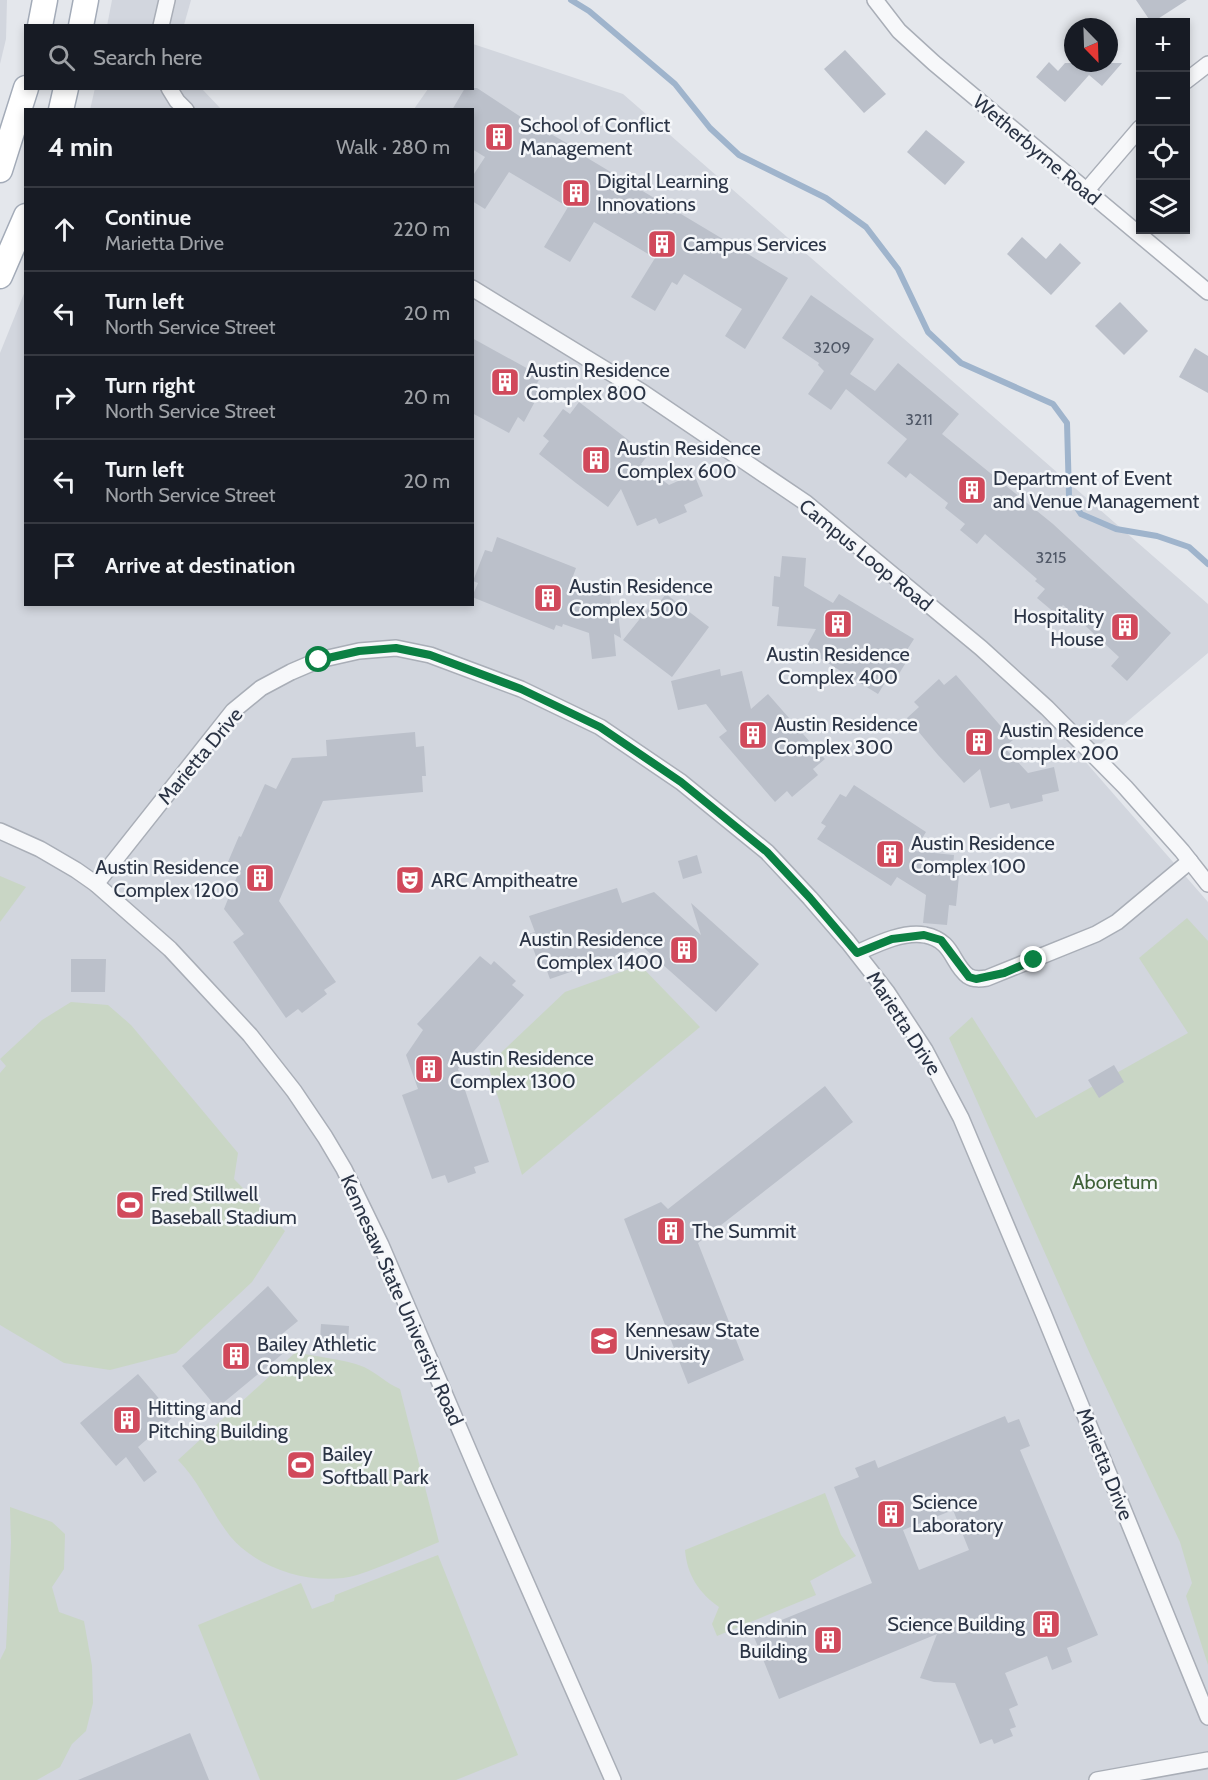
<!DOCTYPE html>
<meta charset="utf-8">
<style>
body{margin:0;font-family:Cabin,sans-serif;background:#242831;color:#f1f3f6}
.controls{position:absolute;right:18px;top:18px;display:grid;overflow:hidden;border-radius:0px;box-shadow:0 3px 9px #0003}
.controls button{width:54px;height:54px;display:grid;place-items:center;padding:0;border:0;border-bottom:2px solid #363941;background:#171b24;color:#f1f3f6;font:30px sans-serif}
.compass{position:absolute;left:1064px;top:18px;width:54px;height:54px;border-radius:50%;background:#171b24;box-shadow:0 3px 9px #0003;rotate:157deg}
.stop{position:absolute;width:18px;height:18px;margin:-14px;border:4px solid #0b8043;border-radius:50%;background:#fff}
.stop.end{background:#0b8043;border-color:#fff;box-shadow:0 2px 6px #0008}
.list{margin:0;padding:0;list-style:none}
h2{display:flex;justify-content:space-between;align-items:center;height:78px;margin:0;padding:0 24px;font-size:26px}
h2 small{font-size:20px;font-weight:400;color:#9ea1a6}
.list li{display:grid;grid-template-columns:39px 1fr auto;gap:18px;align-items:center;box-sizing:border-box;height:84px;padding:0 24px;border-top:2px solid #363941}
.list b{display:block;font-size:22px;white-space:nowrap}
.list p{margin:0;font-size:20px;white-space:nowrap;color:#9ea1a6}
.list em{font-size:20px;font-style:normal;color:#9ea1a6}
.icon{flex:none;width:33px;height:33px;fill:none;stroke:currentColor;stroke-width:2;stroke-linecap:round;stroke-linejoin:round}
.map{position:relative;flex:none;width:1208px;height:1780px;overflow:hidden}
.search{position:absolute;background:#171b24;box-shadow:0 3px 9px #0003;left:24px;top:24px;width:450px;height:66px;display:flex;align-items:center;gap:15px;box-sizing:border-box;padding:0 21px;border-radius:0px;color:#9ea1a6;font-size:22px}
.panel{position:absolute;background:#171b24;box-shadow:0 3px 9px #0003;left:24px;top:108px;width:450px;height:498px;border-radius:0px}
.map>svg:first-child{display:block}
.built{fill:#d2d6de}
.green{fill:#c9d6c5}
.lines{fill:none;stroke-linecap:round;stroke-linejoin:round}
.stream{stroke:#9fb4cc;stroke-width:6}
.building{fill:#bbc0ca;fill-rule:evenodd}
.minor-casing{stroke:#a9aeb7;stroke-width:18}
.primary-casing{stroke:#a3abb8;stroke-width:27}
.minor{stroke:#f7f8fa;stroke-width:15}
.primary{stroke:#fff;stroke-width:24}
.route{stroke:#0b8043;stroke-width:8}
.labels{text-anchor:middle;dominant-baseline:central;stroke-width:5;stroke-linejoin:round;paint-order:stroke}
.number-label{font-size:16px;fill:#4f5766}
.poi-label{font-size:20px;fill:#2b3445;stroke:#f4f6f9;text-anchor:start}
.street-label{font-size:20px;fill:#2b3445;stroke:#f4f6f9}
.park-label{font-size:20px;fill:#3f6138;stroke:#f4f6f9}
</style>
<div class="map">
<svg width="1208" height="1780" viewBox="0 0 1208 1780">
<rect width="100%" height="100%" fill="#e4e7ec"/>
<g class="built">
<path d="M 0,0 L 7,0 L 6,39 L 0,64 Z"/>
<path d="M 112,0 L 191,0 L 184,25 L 107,26 Z"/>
<path d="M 473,44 L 623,94 L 1208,604 L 1208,653 L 1083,759 L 1208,902 L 1208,1780 L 0,1780 L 0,353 L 25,291 L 26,604 L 472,604 L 472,110 L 414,109 L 428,89 L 472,88 Z"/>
<path d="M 95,88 L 202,89 L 221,109 L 90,110 Z"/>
</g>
<g class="green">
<path d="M 0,876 L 26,887 L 0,922 Z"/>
<path d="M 1187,918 L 1208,941 L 1208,1665 L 1186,1596 L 1192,1583 L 1180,1542 L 1090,1354 L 949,1038 L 972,1017 L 1036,1118 L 1188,1033 L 1139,958 Z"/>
<path d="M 640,965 L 700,1027 L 522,1175 L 488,1065 L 565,992 Z"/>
<path d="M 71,1002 L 108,1005 L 131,1025 L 238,1153 L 234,1179 L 285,1231 L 252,1282 L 176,1353 L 110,1370 L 64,1363 L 0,1325 L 0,1073 L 6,1066 L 0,1059 L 42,1020 Z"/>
<path d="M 296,1352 C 319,1358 342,1358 364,1367 C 377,1373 386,1383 400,1389 L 439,1542 C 412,1553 385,1566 357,1575 C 316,1587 258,1570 230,1536 C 211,1512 200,1482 178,1460 Z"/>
<path d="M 825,1493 L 841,1535 L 856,1556 L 810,1581 L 816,1595 L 717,1636 L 712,1624 L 719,1607 C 699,1593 687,1575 685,1550 Z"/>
<path d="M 10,1507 L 52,1522 L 65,1534 L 64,1569 L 52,1587 L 59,1612 L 84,1621 L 92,1666 L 93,1703 L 86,1731 L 72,1744 L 60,1767 L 37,1780 L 0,1780 L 0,1660 L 6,1648 L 11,1543 Z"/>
<path d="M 438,1555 L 518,1755 L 456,1780 L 260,1780 L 198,1625 L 301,1583 L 312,1609 L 334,1601 L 335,1595 Z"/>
</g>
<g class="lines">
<path class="stream" d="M 571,0 L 589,11 L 675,84 L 710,128 L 739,155 L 826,198 L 866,227 L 898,269 L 928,332 L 961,363 L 1053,404 L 1067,423 L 1069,496 L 1081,514 L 1116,529 L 1157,536 L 1189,547 L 1208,564"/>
</g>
<g class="building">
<path d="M 1136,0 L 1187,0 L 1153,22 L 1151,22 Z"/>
<path d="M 845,50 L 886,94 L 864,113 L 824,69 Z"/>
<path d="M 1049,62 L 1058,71 L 1065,63 L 1122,63 L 1102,86 L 1089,75 L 1065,102 L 1036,77 Z"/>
<path d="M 465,88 L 477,88 L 550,136 L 551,134 L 570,145 L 569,147 L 788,278 L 745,349 L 725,336 L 742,309 L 684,274 L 677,285 L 672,282 L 655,311 L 631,297 L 655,258 L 594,222 L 570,262 L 544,247 L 568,207 L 509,172 L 485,209 L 472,201 L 472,177 L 485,157 L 472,149 L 472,110 L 452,110 Z"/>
<path d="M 926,130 L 965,162 L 945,185 L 907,152 Z"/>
<path d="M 1022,237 L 1046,259 L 1060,243 L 1081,263 L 1051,295 L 1007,254 Z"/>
<path d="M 811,295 L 874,339 L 850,374 L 875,391 L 898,363 L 959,414 L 942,434 L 1053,524 L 1171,633 L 1127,681 L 1111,666 L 1119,657 L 1063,605 L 1056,614 L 1037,598 L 1045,589 L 1035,581 L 1037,579 L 985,534 L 977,544 L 960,530 L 965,524 L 945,508 L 948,503 L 910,473 L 906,478 L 887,463 L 907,439 L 846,389 L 831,410 L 808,394 L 824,371 L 818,365 L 819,363 L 782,338 Z"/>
<path d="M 1120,302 L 1148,331 L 1124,355 L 1095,326 Z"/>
<path d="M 472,338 L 541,376 L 534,389 L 540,392 L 524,422 L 518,417 L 509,433 L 472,413 Z"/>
<path d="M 1195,348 L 1208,356 L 1208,393 L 1179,377 Z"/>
<path d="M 579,402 L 648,455 L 641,464 L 669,485 L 694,474 L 703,496 L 684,505 L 687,512 L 659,524 L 656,518 L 637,526 L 621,489 L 608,507 L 576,483 L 539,454 L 549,441 L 543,436 L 563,409 L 570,414 Z"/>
<path d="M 497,537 L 576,568 L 568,590 L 609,586 L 611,605 L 617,604 L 621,638 L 614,634 L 616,656 L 592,659 L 589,633 L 563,624 L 562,627 L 556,625 L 554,630 L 472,597 L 478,583 L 473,581 L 485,550 L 492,552 Z"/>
<path d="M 782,556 L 806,558 L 804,586 L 833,603 L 839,594 L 914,639 L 905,653 L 910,656 L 892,685 L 886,681 L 878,694 L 805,649 L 816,629 L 777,626 L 779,607 L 772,606 L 774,576 L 780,577 Z"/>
<path d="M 666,594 L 709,627 L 672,677 L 623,640 L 650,606 L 654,609 Z"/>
<path d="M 720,669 L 721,676 L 742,671 L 751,709 L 768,694 L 825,759 L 813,769 L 818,775 L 792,797 L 787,791 L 775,802 L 719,737 L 727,731 L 706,704 L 678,710 L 671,681 Z"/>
<path d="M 956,675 L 1013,740 L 1004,747 L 1028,773 L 1054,767 L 1059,791 L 1042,795 L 1043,801 L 1011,809 L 1009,803 L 990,808 L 980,769 L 964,783 L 938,755 L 907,718 L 919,707 L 914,702 L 939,679 L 944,685 Z"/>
<path d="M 415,732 L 416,747 L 424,746 L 426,776 L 422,776 L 423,792 L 323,801 L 306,839 L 279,901 L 336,982 L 324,990 L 327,994 L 302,1013 L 298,1009 L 286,1018 L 233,942 L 244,934 L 224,909 L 238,874 L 225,869 L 239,836 L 241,837 L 265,784 L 276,789 L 292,758 L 327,756 L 326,740 Z"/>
<path d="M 854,785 L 926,832 L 914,851 L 954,855 L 952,875 L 959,876 L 956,906 L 949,905 L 947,925 L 923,923 L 926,895 L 897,877 L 891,886 L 817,839 L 826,826 L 821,823 L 840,794 L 846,797 Z"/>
<path d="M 697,855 L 702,873 L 683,879 L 678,861 Z"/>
<path d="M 617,888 L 622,903 L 654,892 L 701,935 L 691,903 L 759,964 L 716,1012 L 643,947 L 550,979 L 544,963 L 539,965 L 528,934 L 535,932 L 529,916 Z"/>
<path d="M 480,956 L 491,965 L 494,961 L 516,981 L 512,985 L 524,995 L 458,1069 L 489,1162 L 474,1167 L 476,1173 L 448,1183 L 445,1175 L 432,1179 L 402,1095 L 418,1089 L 406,1055 L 423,1030 L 417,1024 Z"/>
<path d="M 71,959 L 106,959 L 105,992 L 71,992 Z"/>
<path d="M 1114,1065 L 1124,1082 L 1099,1098 L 1088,1080 Z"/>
<path d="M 825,1086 L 853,1122 L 698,1243 L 744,1360 L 688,1384 L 624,1219 L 661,1202 L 668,1209 Z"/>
<path d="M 268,1286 L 298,1321 L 282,1334 L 292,1346 L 217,1408 L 182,1366 Z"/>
<path d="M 321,1324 L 349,1326 L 348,1343 L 320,1341 Z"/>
<path d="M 138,1374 L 174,1416 L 138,1447 L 157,1472 L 144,1482 L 126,1457 L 116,1466 L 80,1423 Z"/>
<path d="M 1005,1416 L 1008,1423 L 1019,1419 L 1030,1446 L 1020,1450 L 1098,1635 L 1067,1648 L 1072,1662 L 1052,1670 L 1047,1656 L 1005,1673 L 1018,1705 L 1009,1709 L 1016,1727 L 1010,1729 L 1013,1736 L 994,1744 L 992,1739 L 980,1744 L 955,1683 L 934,1682 L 920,1678 L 937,1634 L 779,1699 L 752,1632 L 872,1583 L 834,1487 L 859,1477 L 855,1468 L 875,1460 L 878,1468 ZM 953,1510 L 969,1550 L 919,1570 L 903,1530 Z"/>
<path d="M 190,1733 L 209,1780 L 78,1780 Z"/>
</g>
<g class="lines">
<g class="minor-casing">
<g id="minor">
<path d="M 875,0 L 899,31 L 934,63 L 1208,292"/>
<path d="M 161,26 L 167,0"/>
<path d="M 1186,81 L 1208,64"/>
<path d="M 169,88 L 177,101 L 186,110"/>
<path d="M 1086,191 L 1140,128"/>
<path d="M 472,288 L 642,392 L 806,503 L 981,648 L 1047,708 L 1125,787 L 1182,851 L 1208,884"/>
<path d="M 0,831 L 40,849 L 76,870 L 96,884 L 170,949 L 250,1035 L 294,1091 L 325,1137 L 344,1169 L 381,1245 L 486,1491 L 613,1780"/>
<path d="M 96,884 L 233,711 L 261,688 L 291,672 L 319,660 L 359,651 L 396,648 L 430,655 L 521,689 L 600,727 L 681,782 L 767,852 L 810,898 L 848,942 L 887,992 L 925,1050 L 961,1118 L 1044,1315 L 1208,1717"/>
<path d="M 857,953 C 877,944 903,931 925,935 C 954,941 951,963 968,976 C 974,980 981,979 987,978 L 1096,934 L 1117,922 L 1190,861"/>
<path d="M 1097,1780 L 1208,1760"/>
</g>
</g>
<g class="primary-casing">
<g id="primary">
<path d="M 40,26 L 45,0"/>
<path d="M 81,26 L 86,0"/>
<path d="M 61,110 L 66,88"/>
<path d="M 0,170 L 26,88"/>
<path d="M 0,276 L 26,216"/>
</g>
</g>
<use href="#minor" class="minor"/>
<use href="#primary" class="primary"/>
</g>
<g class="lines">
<path class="route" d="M 319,660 L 359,651 L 396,648 L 430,655 L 521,689 L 600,727 L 681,782 L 767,852 L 810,898 L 857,953 L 892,939 L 924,935 L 941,940 L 969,977 L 976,979 L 1004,973 L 1034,960"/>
</g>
<defs>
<g id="building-square" transform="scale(1.5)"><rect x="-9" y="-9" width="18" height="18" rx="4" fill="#d1495b" stroke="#f4f6f9"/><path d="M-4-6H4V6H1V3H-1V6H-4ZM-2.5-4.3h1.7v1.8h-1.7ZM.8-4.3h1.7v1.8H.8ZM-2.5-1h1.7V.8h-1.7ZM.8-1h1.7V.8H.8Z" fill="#fff"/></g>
<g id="theatre-square" transform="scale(1.5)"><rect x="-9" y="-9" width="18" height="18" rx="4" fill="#d1495b" stroke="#f4f6f9"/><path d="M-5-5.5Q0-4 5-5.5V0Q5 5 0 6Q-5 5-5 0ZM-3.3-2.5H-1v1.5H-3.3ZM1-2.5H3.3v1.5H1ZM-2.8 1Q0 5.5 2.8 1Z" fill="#fff"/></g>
<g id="stadium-square" transform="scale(1.5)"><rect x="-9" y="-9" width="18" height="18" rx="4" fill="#d1495b" stroke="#f4f6f9"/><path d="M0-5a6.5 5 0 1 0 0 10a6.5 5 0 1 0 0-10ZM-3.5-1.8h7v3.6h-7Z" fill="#fff"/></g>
<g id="university-square" transform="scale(1.5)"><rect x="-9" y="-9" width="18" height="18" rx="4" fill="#d1495b" stroke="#f4f6f9"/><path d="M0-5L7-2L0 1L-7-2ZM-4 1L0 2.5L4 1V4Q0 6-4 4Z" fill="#fff"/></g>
</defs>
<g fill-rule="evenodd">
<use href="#building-square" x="499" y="137"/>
<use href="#building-square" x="576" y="193"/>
<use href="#building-square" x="662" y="244"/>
<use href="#building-square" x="505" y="382"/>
<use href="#building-square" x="596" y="460"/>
<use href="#building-square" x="972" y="490"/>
<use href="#building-square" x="548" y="598"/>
<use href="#building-square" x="838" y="624"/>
<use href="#building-square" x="1125" y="627"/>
<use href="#building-square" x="753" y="735"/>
<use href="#building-square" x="979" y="742"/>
<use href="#building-square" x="890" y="854"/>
<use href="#building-square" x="260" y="878"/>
<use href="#theatre-square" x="410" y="880"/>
<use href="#building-square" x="684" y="950"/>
<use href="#building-square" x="429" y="1069"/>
<use href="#stadium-square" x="130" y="1205"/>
<use href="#building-square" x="671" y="1231"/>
<use href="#university-square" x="604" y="1341"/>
<use href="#building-square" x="236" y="1356"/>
<use href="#building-square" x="127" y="1420"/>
<use href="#stadium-square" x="301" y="1465"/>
<use href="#building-square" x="891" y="1514"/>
<use href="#building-square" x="1046" y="1624"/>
<use href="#building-square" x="828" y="1640"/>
</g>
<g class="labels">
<g class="number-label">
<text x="832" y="347">3209</text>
<text x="919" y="419">3211</text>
<text x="1051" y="557">3215</text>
</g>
<g class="poi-label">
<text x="520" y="125">School of Conflict<tspan x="520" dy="23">Management</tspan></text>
<text x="597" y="181">Digital Learning<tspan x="597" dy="23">Innovations</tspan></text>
<text x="683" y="244">Campus Services</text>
<text x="526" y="370">Austin Residence<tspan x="526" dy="23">Complex 800</tspan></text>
<text x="617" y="448">Austin Residence<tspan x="617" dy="23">Complex 600</tspan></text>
<text x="993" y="478">Department of Event<tspan x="993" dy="23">and Venue Management</tspan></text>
<text x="569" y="586">Austin Residence<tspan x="569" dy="23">Complex 500</tspan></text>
<text x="1104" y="616" text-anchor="end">Hospitality<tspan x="1104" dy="23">House</tspan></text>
<text x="838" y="654" text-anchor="middle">Austin Residence<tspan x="838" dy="23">Complex 400</tspan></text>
<text x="774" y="724">Austin Residence<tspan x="774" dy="23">Complex 300</tspan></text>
<text x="1000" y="730">Austin Residence<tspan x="1000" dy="23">Complex 200</tspan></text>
<text x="911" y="843">Austin Residence<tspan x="911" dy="23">Complex 100</tspan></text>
<text x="239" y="867" text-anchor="end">Austin Residence<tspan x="239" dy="23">Complex 1200</tspan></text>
<text x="431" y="880">ARC Ampitheatre</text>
<text x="663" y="939" text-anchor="end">Austin Residence<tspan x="663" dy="23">Complex 1400</tspan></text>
<text x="450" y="1058">Austin Residence<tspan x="450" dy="23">Complex 1300</tspan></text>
<text x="151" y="1194">Fred Stillwell<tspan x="151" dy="23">Baseball Stadium</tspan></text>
<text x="692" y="1231">The Summit</text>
<text x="625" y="1330">Kennesaw State<tspan x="625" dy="23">University</tspan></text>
<text x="257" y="1344">Bailey Athletic<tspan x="257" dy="23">Complex</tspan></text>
<text x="148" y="1408">Hitting and<tspan x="148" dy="23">Pitching Building</tspan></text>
<text x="322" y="1454">Bailey<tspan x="322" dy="23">Softball Park</tspan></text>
<text x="912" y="1502">Science<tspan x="912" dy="23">Laboratory</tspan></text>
<text x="1025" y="1624" text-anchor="end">Science Building</text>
<text x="807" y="1628" text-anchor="end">Clendinin<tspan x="807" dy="23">Building</tspan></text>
</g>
<g class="street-label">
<text transform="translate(1037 150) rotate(40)">Wetherbyrne Road</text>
<text transform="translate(866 555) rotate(39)">Campus Loop Road</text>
<text transform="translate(200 756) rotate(-50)">Marietta Drive</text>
<text transform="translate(904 1023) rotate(57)">Marietta Drive</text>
<text transform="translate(402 1300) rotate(66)">Kennesaw State University Road</text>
<text transform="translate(1105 1464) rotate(68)">Marietta Drive</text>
</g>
<g class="park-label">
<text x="1115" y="1182">Aboretum</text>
</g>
</g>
</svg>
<div class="controls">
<button>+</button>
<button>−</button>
<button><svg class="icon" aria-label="locate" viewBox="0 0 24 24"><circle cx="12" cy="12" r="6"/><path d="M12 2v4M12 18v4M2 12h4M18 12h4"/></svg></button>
<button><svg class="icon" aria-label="layers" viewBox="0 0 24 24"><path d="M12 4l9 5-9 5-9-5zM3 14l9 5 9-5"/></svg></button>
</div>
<svg class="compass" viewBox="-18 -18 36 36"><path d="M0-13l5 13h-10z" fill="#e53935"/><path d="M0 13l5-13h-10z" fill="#9ea1a6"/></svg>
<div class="stop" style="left:319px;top:660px"></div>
<div class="stop end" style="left:1034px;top:960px"></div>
<div class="search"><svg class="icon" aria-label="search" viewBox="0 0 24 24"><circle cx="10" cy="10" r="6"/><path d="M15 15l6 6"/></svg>Search here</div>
<section class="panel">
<h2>4 min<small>Walk · 280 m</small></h2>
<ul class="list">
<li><svg class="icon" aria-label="ahead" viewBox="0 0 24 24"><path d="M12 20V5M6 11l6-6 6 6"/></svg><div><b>Continue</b><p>Marietta Drive</p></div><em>220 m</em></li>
<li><svg class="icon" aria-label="left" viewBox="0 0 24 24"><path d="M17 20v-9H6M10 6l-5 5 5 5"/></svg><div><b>Turn left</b><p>North Service Street</p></div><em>20 m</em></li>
<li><svg class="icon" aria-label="right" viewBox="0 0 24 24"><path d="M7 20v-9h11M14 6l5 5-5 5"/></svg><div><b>Turn right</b><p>North Service Street</p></div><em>20 m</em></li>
<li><svg class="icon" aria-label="left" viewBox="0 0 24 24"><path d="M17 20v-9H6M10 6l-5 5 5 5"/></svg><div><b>Turn left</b><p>North Service Street</p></div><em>20 m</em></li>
<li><svg class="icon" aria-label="arrive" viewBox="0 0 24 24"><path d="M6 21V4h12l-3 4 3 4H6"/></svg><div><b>Arrive at destination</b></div></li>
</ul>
</section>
</div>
